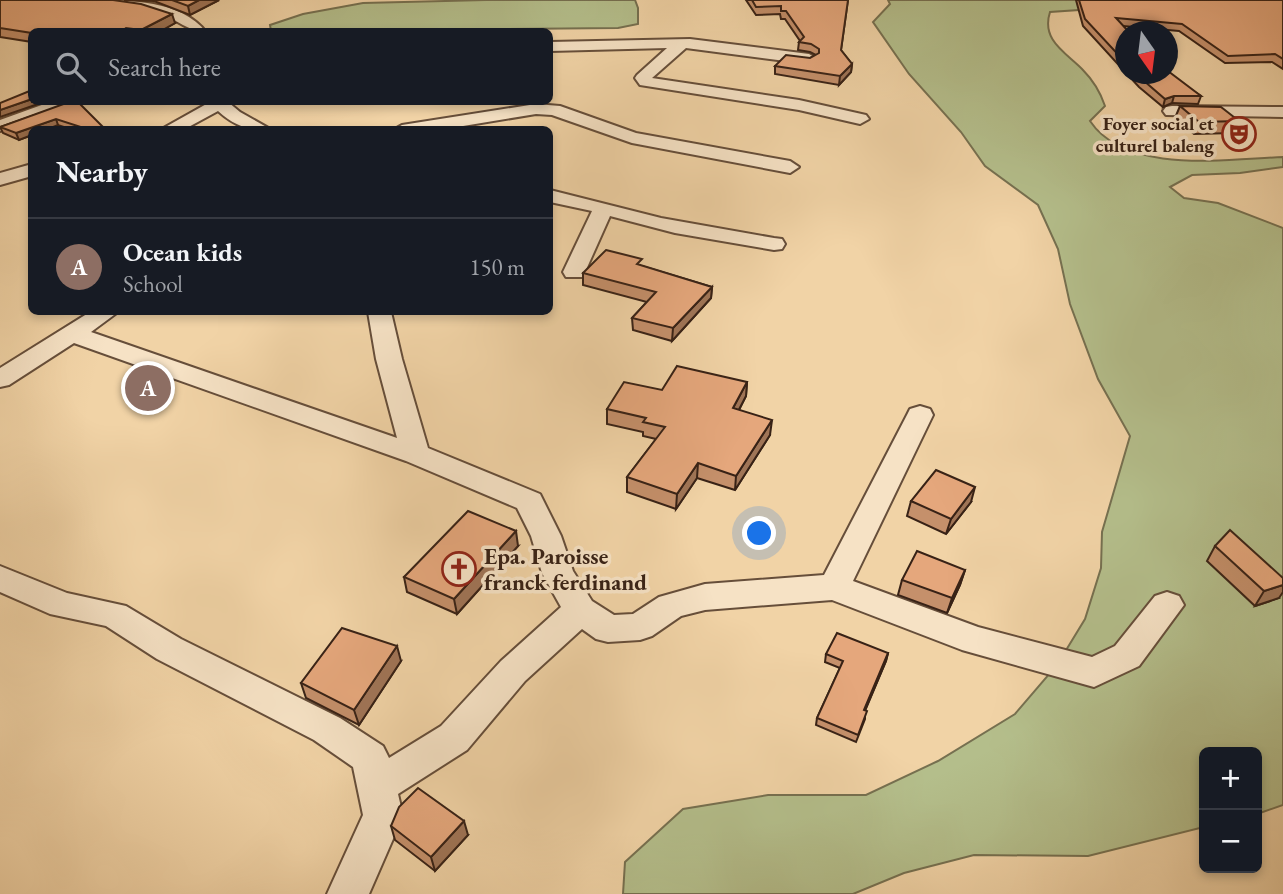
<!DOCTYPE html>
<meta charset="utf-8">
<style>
body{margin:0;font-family:"EB Garamond",serif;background:#242831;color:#f1f3f6}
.controls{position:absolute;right:21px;bottom:21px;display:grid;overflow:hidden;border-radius:10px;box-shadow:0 4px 10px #0003}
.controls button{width:63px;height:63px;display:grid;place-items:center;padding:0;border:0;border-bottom:2px solid #363941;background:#171b24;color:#f1f3f6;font:35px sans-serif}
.compass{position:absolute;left:1115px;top:21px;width:63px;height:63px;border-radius:50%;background:#171b24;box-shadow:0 4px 10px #0003;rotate:166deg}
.you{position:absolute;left:760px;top:534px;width:24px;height:24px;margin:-18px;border:5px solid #fff;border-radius:50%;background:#1a73e8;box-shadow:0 0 0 10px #1a73e833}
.badge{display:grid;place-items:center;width:46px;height:46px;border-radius:50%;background:#0b8043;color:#fff;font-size:23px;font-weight:700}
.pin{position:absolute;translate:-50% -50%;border:4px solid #fff;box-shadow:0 2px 7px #0006}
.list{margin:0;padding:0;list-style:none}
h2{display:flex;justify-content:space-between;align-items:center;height:91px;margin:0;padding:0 28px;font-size:30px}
h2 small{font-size:23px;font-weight:400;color:#9ea1a6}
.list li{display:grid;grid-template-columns:46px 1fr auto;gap:21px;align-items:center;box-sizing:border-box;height:98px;padding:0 28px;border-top:2px solid #363941}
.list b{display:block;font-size:26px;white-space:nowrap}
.list p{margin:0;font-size:23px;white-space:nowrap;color:#9ea1a6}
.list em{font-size:23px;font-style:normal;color:#9ea1a6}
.icon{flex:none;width:38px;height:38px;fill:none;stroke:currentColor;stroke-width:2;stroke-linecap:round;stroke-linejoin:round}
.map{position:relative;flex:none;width:1283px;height:894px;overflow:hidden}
.search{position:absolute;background:#171b24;box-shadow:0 4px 10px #0003;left:28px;top:28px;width:525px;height:77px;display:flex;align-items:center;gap:18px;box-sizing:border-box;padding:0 24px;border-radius:10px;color:#9ea1a6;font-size:26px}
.panel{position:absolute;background:#171b24;box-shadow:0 4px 10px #0003;left:28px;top:126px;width:525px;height:189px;border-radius:10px}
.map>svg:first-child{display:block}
.green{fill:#b4be8b;stroke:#767050;stroke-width:2}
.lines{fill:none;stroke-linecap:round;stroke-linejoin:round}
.street-casing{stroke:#664e3a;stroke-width:4}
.street{fill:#f6e2c5;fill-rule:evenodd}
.wall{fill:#c5906b;stroke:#382216;stroke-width:2}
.shaded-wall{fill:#a07557;stroke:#382216;stroke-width:2}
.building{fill:#e5a77c;stroke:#382216;stroke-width:2}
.labels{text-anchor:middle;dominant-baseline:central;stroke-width:7;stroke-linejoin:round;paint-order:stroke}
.far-poi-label{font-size:19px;font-weight:bold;fill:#382216;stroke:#f6e2c5;text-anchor:end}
.poi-label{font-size:23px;font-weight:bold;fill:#382216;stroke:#f6e2c5;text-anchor:start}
</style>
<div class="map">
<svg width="1283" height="894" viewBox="0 0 1283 894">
<rect width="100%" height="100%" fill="#f1d3a6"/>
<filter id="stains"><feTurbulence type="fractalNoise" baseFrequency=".00286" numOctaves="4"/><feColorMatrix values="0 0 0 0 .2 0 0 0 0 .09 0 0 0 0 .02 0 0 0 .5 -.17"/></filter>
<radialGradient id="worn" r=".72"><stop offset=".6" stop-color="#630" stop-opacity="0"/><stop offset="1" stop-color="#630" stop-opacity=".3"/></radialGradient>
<g class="green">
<path d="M 486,0 L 635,0 L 638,8 L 638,24 L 618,28 L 271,31 L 270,25 L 303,14 L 363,3 Z"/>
<path d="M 888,0 L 1104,0 L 1094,9 L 1050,12 C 1041,40 1065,52 1082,69 C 1093,80 1100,91 1105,106 L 1090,121 C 1126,175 1226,159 1283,157 L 1283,167 L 1240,173 L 1192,175 L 1170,187 L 1184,198 L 1218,203 L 1283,228 L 1283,805 L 1257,814 L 1257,752 L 1204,752 L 1204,827 L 1088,856 L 974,855 L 904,873 L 853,894 L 623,894 L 625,862 L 683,809 L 768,795 L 866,795 L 938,761 L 1015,714 L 1057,665 L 1085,619 L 1101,568 L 1102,532 L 1130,436 L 1098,379 L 1070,304 L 1058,249 L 1038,205 L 985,166 L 961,132 L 909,74 L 873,22 L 890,4 Z"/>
</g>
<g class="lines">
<g class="street-casing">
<g id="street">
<path d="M 91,0 C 129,0 181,0 206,32 C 188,32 178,19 160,14 C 140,8 119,7 98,4 Z"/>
<path d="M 690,39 L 809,54 L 817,59 L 809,64 L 686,48 L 652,78 L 799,100 L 866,115 L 869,119 L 860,124 L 799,110 L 640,85 L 635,78 L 637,75 L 667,48 L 550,51 L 550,42 Z"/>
<path d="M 50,102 L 72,102 L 70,106 L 0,131 L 0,120 Z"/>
<path d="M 210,102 L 228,102 L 240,112 L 272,130 C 248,130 236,127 218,111 L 183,130 L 160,130 Z"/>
<path d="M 536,104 L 560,106 L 636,133 L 790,161 L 799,167 L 790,173 L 632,143 L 552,115 L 536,114 L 439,130 L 393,130 L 402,125 Z"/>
<path d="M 1172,106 L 1283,107 L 1283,117 L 1166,115 L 1163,111 L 1166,107 Z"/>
<path d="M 32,164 L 32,176 L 0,185 L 0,173 Z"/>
<path d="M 550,190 L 661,218 L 774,238 L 782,239 L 785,244 L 782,249 L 774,250 L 675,233 L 610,216 L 585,272 L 582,277 L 566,277 L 563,272 L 592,211 L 550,202 Z"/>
<path d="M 90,312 L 118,312 L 91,332 L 397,438 L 376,359 L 368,312 L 391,312 L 402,359 L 428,448 L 540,494 L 561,536 L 573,571 L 592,601 L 614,615 L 633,614 L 659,597 L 705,584 L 824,575 L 907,415 L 910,409 L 920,406 L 930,409 L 933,415 L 853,581 L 978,627 L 1092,657 L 1115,646 L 1155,596 L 1167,592 L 1179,596 L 1184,605 L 1139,666 L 1094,687 L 962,650 L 832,600 L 705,610 L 681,616 L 652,636 L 640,640 L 608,642 L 596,639 L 582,629 L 525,681 L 467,750 L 398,794 L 403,816 L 369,894 L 327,894 L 363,815 L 353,767 L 314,740 L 157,659 L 106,626 L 50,614 L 0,592 L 0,566 L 67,593 L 126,606 L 181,639 L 340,718 L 383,746 L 389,758 L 441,726 L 501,661 L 561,607 L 542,573 L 531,536 L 517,508 L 406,461 L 74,343 L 9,385 L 0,387 L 0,368 Z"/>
</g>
</g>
<use href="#street" class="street"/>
</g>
<g class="wall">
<path d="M 0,0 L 175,23 L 159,32 L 32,32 L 32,42 L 0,37 Z"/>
<path d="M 124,0 L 219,0 L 190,15 L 154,1 Z"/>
<path d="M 746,0 L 848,0 L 841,50 L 852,64 L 851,72 L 839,85 L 775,74 L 775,66 L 810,58 L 816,55 L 810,52 L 798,50 L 799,42 L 800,41 L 785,19 L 781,19 L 780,14 L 756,15 Z"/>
<path d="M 1076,0 L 1283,0 L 1283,69 L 1272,62 L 1225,63 L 1179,31 L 1124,26 L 1125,32 L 1125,72 L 1083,26 Z"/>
<path d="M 1127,74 L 1167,74 L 1201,96 L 1198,104 L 1172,103 L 1163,107 L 1139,87 Z"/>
<path d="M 69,103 L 106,130 L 73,130 L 58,125 L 19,140 L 3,133 L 0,127 Z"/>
<path d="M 1180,106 L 1239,121 L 1234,133 L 1194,134 L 1175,118 Z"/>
<path d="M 642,266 L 712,287 L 711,298 L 672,341 L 633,330 L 632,318 L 647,302 L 583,285 L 583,273 Z"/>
<path d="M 747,382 L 746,396 L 739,410 L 770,435 L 735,490 L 697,478 L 676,509 L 627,492 L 627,477 L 656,439 L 643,436 L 643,432 L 607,424 L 607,409 L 662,390 Z"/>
<path d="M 911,501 L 971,502 L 946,534 L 907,516 Z"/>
<path d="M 518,546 L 457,614 L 407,592 L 404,577 Z"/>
<path d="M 1215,546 L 1279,598 L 1255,606 L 1207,561 Z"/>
<path d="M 965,570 L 960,585 L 947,613 L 898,595 L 902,580 Z"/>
<path d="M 888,653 L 886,661 L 865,710 L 865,719 L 856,742 L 816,725 L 817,718 L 840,668 L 825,662 L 826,654 Z"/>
<path d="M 401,661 L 359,725 L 306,698 L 301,683 Z"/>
<path d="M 391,826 L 468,835 L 435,871 L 395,840 Z"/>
</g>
<g class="shaded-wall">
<path d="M 199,0 L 219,0 L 190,15 L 188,6 Z"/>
<path d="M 172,14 L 175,23 L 159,32 L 141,32 L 141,30 Z"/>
<path d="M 852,64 L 851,72 L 839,85 L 840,76 Z"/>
<path d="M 1174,96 L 1172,103 L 1163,107 L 1165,99 Z"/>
<path d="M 32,99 L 32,102 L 44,102 L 0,117 L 0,110 Z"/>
<path d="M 56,119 L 58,125 L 46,130 L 32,130 L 32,135 L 19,140 L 16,133 Z"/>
<path d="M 712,287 L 711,298 L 672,341 L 673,328 Z"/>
<path d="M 747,382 L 746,396 L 732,423 L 733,408 Z"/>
<path d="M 772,420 L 770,435 L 735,490 L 736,476 Z"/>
<path d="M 698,463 L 697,478 L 676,509 L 677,494 Z"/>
<path d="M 975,487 L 971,502 L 946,534 L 951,519 Z"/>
<path d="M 516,531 L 518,546 L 457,614 L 454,599 Z"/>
<path d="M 965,570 L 960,585 L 947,613 L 952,598 Z"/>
<path d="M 1283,585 L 1283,592 L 1279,598 L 1255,606 L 1264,591 Z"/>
<path d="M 397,646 L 401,661 L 359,725 L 354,710 Z"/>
<path d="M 888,653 L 886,661 L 862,718 L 864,710 Z"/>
<path d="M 464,821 L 468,835 L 435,871 L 431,857 Z"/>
</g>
<g class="building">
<path d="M 0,0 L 113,0 L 141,4 L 172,14 L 141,30 L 126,28 L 121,32 L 32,32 L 32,33 L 0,28 Z"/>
<path d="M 172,0 L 199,0 L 188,6 Z"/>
<path d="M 752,0 L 848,0 L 841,50 L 852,64 L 840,76 L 775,66 L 786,55 L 810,58 L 819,53 L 819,49 L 811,44 L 799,42 L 804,37 L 786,11 L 781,11 L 781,6 L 756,7 Z"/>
<path d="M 1079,0 L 1283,0 L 1283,59 L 1275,54 L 1228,56 L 1182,24 L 1116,18 L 1129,32 L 1125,32 L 1125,62 L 1085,19 Z"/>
<path d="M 1167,70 L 1168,71 L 1201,96 L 1174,96 L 1165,99 L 1136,74 L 1167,74 Z"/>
<path d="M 32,90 L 32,99 L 0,110 L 0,103 Z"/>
<path d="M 69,102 L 78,102 L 106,130 L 90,130 L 56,119 L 16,133 L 0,127 Z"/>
<path d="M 1180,106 L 1221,107 L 1239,121 L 1199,122 Z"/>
<path d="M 606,250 L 642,259 L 637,264 L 712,287 L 673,328 L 632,318 L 656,292 L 583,273 Z"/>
<path d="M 677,366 L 747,382 L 733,408 L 772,420 L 736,476 L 698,463 L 677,494 L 627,477 L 665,427 L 643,422 L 646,418 L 607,409 L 624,382 L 662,390 Z"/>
<path d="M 936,470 L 975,487 L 951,519 L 911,501 Z"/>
<path d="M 468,511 L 516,531 L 454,599 L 404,577 Z"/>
<path d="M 1230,530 L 1283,578 L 1283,585 L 1264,591 L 1215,546 Z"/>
<path d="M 917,551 L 965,570 L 952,598 L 902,580 Z"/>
<path d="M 342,628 L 397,646 L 354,710 L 301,683 Z"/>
<path d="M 837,633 L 888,653 L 864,710 L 867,711 L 858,735 L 817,718 L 843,661 L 826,654 Z"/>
<path d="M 418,788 L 464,821 L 431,857 L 391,826 L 399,807 Z"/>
</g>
<defs>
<g id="theatre-ring" transform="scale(1.75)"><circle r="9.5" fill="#f6e2c5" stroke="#8f2418" stroke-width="1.5"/><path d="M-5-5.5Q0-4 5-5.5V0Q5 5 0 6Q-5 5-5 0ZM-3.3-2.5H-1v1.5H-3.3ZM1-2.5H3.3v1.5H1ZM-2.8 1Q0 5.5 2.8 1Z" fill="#8f2418"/></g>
<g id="church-ring" transform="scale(1.75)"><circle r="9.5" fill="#f6e2c5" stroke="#8f2418" stroke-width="1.5"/><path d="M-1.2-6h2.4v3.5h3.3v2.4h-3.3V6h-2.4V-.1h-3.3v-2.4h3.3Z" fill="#8f2418"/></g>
</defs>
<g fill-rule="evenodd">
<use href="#theatre-ring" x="1239" y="134"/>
<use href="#church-ring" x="459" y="569"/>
</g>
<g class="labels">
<g class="far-poi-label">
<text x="1214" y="123">Foyer social et<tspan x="1214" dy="22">culturel baleng</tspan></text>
</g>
<g class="poi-label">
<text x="484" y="556">Epa. Paroisse<tspan x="484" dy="26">franck ferdinand</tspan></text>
</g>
</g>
<rect width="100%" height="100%" filter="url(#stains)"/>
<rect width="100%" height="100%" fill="url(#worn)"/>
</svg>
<div class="controls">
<button>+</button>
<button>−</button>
</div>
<svg class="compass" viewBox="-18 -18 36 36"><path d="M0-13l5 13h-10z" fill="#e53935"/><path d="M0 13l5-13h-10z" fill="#9ea1a6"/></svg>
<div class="you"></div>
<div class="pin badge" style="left:148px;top:388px;background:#8d6e63">A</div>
<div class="search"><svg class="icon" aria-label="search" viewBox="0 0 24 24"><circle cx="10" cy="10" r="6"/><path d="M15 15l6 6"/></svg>Search here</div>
<section class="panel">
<h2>Nearby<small></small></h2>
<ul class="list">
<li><span class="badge" style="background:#8d6e63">A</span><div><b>Ocean kids</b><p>School</p></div><em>150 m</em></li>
</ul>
</section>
</div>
